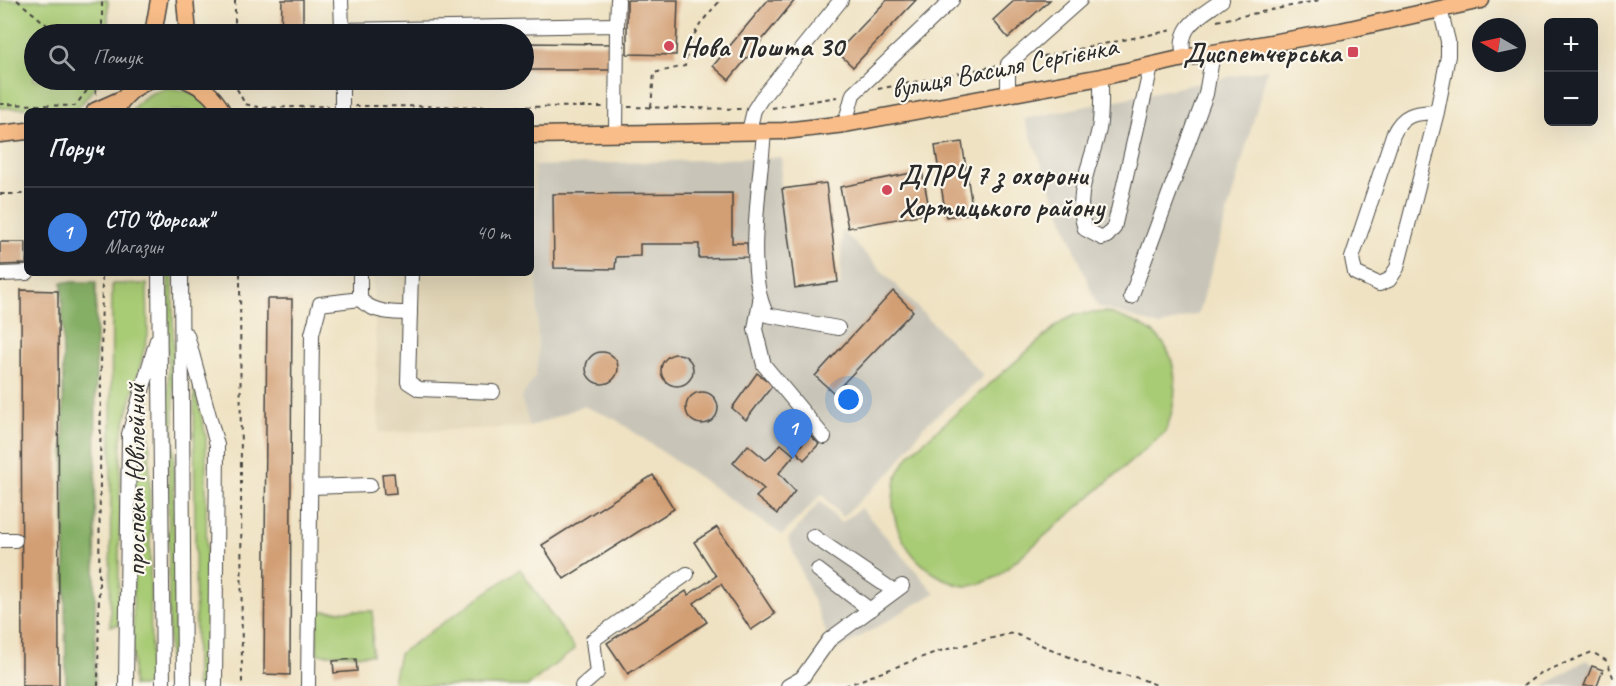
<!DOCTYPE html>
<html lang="uk">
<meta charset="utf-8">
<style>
body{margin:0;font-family:Caveat,sans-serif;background:#20242c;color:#f1f3f6}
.controls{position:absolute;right:18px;top:18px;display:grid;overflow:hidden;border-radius:9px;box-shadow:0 6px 24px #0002}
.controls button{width:54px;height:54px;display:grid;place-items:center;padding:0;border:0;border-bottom:2px solid #363941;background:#171b24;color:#f1f3f6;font:30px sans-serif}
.compass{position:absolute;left:1472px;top:18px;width:54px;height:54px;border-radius:50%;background:#171b24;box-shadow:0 6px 24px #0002;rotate:279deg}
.you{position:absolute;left:849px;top:400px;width:21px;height:21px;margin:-15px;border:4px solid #fff;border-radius:50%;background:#1a73e8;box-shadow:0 0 0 9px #1a73e833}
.badge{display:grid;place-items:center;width:39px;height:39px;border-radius:50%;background:#db2777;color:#fff;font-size:20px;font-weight:700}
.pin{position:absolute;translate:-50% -50px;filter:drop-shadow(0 2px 3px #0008)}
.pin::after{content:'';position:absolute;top:32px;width:21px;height:18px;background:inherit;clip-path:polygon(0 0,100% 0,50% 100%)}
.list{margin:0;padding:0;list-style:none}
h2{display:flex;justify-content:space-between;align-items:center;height:78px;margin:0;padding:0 24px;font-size:26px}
h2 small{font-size:20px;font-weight:400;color:#9ea1a6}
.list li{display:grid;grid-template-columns:39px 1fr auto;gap:18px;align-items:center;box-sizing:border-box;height:90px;padding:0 24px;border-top:2px solid #363941}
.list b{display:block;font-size:22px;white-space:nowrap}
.list p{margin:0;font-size:20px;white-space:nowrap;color:#9ea1a6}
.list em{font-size:20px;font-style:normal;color:#9ea1a6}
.icon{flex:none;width:33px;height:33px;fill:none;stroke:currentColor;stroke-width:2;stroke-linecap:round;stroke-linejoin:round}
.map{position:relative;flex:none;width:1616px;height:686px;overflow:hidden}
.search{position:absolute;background:#171b24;box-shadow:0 6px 24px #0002;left:24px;top:24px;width:510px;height:66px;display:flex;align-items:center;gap:15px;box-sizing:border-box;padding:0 21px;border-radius:33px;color:#9ea1a6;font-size:22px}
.panel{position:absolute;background:#171b24;box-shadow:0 6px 24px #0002;left:24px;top:108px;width:510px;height:168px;border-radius:9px}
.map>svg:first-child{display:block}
.built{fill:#dfd3b4}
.industrial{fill:#c8c4b8}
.green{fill:#a8cb74;stroke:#6a7b50;stroke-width:1.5}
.forest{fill:#86af66;stroke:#586d48;stroke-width:1.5}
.building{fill:#d29e73}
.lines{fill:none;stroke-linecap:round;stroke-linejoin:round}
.minor-casing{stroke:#484642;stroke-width:16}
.major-casing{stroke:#484642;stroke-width:19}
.path{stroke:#484642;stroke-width:2;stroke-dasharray:4.5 4.5;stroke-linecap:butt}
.minor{stroke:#fff;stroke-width:14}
.major{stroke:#f8bd88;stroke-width:16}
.poi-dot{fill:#d1495b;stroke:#fbf7ec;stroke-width:2}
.labels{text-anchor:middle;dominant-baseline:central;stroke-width:4.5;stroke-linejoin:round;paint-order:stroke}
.poi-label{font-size:28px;font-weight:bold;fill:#2b2b2b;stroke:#fbf7ec;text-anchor:start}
.street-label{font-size:28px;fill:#2b2b2b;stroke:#fbf7ec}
</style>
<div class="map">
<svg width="1616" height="686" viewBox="0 0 1616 686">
<rect width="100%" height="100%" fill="#fbf7ec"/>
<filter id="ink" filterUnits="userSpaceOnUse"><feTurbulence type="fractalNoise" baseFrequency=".0167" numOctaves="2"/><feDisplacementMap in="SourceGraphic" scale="12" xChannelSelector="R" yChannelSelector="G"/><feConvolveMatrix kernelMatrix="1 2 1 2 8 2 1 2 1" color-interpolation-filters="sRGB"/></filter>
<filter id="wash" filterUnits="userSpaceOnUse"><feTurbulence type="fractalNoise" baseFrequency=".008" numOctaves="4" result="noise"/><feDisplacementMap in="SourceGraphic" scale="24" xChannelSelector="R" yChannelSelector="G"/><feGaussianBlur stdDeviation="1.35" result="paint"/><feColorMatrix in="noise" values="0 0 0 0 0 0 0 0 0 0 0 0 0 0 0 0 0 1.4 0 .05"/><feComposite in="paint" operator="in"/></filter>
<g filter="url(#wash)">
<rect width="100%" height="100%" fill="#efe2c2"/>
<path class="built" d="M 531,162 L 535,166 L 538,357 L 535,377 L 521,398 L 530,427 L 379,433 L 373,273 L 531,273 Z"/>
<g class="industrial">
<path d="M 1268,69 L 1199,313 L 1160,326 L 1097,306 L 1024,119 Z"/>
<path d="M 782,157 L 780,188 L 793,290 L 840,285 L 842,230 L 984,376 L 923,427 L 893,470 L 842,517 L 822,494 L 782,535 L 615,419 L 583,406 L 530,427 L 521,398 L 535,377 L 538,357 L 535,166 Z"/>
<path d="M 820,501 L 841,523 L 861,508 L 935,593 L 834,652 L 788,539 Z"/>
<path d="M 1586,660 L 1598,666 L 1590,686 L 1544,686 Z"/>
</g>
<g class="green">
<path d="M 0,0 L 108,0 L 108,34 L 34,34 L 34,80 L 101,80 L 78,108 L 0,108 Z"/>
<path d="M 167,88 C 185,89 203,94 212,111 L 131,111 C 141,98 151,92 167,88 Z"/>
<path d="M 168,273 L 173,273 L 175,686 L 169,686 Z"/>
<path d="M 112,284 L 147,284 L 148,335 L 121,438 L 118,625 L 110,626 Z"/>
<path d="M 1106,312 C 1120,317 1136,321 1149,330 C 1182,351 1179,400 1165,432 L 997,577 C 989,580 979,585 970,586 C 957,587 943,579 932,572 C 903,552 886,516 896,480 C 898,470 906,460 912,452 L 1062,321 L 1078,314 Z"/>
<path d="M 149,382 L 151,686 L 133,686 L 134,433 Z"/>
<path d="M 194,384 L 206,436 L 207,686 L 196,686 Z"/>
<path d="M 520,569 L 575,649 L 527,686 L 392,686 L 399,654 Z"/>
<path d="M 317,611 L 373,611 L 372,655 L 317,654 Z"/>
</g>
<path class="forest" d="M 96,282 L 95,686 L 66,686 L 62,282 Z"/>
<g id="blocks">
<g class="building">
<path d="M 282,0 L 303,0 L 303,34 L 281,34 Z"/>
<path d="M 627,0 L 678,0 L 676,55 L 627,54 Z"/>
<path d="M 768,0 L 795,0 L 729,80 L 713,66 Z"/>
<path d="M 887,0 L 916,0 L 853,67 L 837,52 Z"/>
<path d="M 1015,0 L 1050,0 L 1008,38 L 993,20 Z"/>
<path d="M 524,43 L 613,44 L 613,70 L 524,70 Z"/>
<rect x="281" y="80" width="22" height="2"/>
<path d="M 962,142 L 973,213 L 946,217 L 935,146 Z"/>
<path d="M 922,171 L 930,213 L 848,228 L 840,187 Z"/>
<path d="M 826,183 L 838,282 L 795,288 L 782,189 Z"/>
<path d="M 732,193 L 732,243 L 747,243 L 748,257 L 699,258 L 699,244 L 640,244 L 640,256 L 616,257 L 615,269 L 554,268 L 553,194 Z"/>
<path d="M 0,242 L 26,242 L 26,264 L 0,265 Z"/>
<path d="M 21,290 L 58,291 L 59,686 L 22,686 Z"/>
<path d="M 893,291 L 913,311 L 834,393 L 815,376 Z"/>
<path d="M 267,299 L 292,299 L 290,675 L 264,674 Z"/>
<circle cx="602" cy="368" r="16"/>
<circle cx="677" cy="370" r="16"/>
<path d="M 757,373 L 773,385 L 746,420 L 732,408 Z"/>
<circle cx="702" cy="408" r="16"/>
<path d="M 810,435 L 819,444 L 804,460 L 796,451 Z"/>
<path d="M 781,444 L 794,455 L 779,473 L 795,491 L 777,514 L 756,497 L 764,489 L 733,463 L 748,445 L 766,460 Z"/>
<path d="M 394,473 L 396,493 L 384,494 L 382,474 Z"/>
<path d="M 653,475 L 674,509 L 564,579 L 542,545 Z"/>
<path d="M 717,527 L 775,614 L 751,630 L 721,584 L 694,603 L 707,622 L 628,674 L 607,643 L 686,591 L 688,595 L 716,576 L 694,542 Z"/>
<path d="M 356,659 L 357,671 L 334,673 L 333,661 Z"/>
<path d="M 1592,666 L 1603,670 L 1597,686 L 1584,686 Z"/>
</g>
</g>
</g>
<g filter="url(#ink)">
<use href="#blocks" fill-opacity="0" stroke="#484642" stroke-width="1.5"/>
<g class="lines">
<g class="minor-casing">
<g id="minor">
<path d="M 341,0 L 342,30 L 617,25 L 616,134"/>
<path d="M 617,25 L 618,0"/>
<path d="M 1184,58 C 1176,25 1200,17 1222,0"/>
<path d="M 1101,77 C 1101,94 1102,112 1099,129 C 1092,163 1073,194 1085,229 L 1102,238 L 1107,236 L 1114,228 L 1151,67"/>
<path d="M 1008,94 L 1008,64 L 1080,0"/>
<path d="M 342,111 L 342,80"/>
<path d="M 1437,112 C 1415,113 1403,113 1393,135 L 1352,258 L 1355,273 L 1379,284 L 1389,280 L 1397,268 L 1437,112 L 1448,56 L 1448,41 L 1440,9"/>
<path d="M 845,124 L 853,94 L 952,0"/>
<path d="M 749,131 L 754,110 L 761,99 L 841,0"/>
<path d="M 764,131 C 761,179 744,274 767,315 L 838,328"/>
<path d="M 159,273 L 163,686"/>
<path d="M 181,273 L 184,686"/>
<path d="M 411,273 L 408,382 L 419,389 L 493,392"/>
<path d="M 0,274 L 27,273"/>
<path d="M 1131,297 L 1206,94 L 1213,53"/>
<path d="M 360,299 C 372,313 394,313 410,313"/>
<path d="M 760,301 L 755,329 L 764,365 L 824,437"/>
<path d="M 187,335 L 217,445 L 215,686"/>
<path d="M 311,487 L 370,485"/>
<path d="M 813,536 L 894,591"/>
<path d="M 0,540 L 15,540"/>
<path d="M 818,570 L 870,610"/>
<path d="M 126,686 L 129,434 L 157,340"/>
<path d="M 308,686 L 312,334 L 320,304 L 360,299 L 360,273"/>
<path d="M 582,686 L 597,673 L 593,640 L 687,574"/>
<path d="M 788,686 L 802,678 L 829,640 L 902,586"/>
</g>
</g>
<g class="major-casing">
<g id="major">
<path d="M 185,0 L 188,34"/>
<path d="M 153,34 L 159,0"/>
<path d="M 187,80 C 203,87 213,95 222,111"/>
<path d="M 95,111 L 122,99"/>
<path d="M 115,111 C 124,95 134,87 150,80"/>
<path d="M 0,134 L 27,131"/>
<path d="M 531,135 L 784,131 L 845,124 L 1101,77 L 1184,58 L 1341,31 L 1481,0"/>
</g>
</g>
<g class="path">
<path d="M 17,0 L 58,34"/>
<path d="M 235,0 L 235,34"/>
<path d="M 1217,21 L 1320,0"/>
<path d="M 102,34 L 102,0"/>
<path d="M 1034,58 L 1173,30"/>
<path d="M 236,80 L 236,87 L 245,104 L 262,108 L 329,106"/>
<path d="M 95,81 L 96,96"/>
<path d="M 878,89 L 996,66"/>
<path d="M 0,104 L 75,106 L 95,80"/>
<path d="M 355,106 L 605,107"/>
<path d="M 628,107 L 742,109"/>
<path d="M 651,107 L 654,73 L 685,66 C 689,36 701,21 721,0"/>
<path d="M 772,108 L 837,97"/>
<path d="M 0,194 L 27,194"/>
<path d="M 240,273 L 242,686"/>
<path d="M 98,686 L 102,273"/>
<path d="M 845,686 L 936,652 L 1013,633 L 1100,670 L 1139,678 L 1159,686"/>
<path d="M 1523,686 L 1539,674 L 1592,652 L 1607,661 L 1613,677 L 1616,677"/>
</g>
<use href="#minor" class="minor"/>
<use href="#major" class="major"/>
</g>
</g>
<g class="poi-dot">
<circle cx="669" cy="46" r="6"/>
<rect x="1347" y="46" width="12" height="12" rx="3"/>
<circle cx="887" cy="190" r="6"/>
</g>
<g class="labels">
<g class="poi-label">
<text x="681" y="46">Нова Пошта 30</text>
<text x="1341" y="52" text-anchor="end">Диспетчерська</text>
<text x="899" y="174">ДПРЧ 7 з охорони<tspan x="899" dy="32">Хортицького району</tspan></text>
</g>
<g class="street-label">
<text transform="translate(1004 67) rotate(-11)">вулиця Василя Сергієнка</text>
<text transform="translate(135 480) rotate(-90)">проспект Ювілейний</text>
</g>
</g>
</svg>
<div class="controls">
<button>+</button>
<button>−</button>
</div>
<svg class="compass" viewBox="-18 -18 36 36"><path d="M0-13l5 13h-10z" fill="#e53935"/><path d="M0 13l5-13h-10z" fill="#9ea1a6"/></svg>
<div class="you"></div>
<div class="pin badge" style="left:793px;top:459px;background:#3f7fe0">1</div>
<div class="search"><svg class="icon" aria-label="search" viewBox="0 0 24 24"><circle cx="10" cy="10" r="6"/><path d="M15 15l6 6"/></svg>Пошук</div>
<section class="panel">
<h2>Поруч<small></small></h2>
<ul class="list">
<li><span class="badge" style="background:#3f7fe0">1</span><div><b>СТО &quot;Форсаж&quot;</b><p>Магазин</p></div><em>40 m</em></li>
</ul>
</section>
</div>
